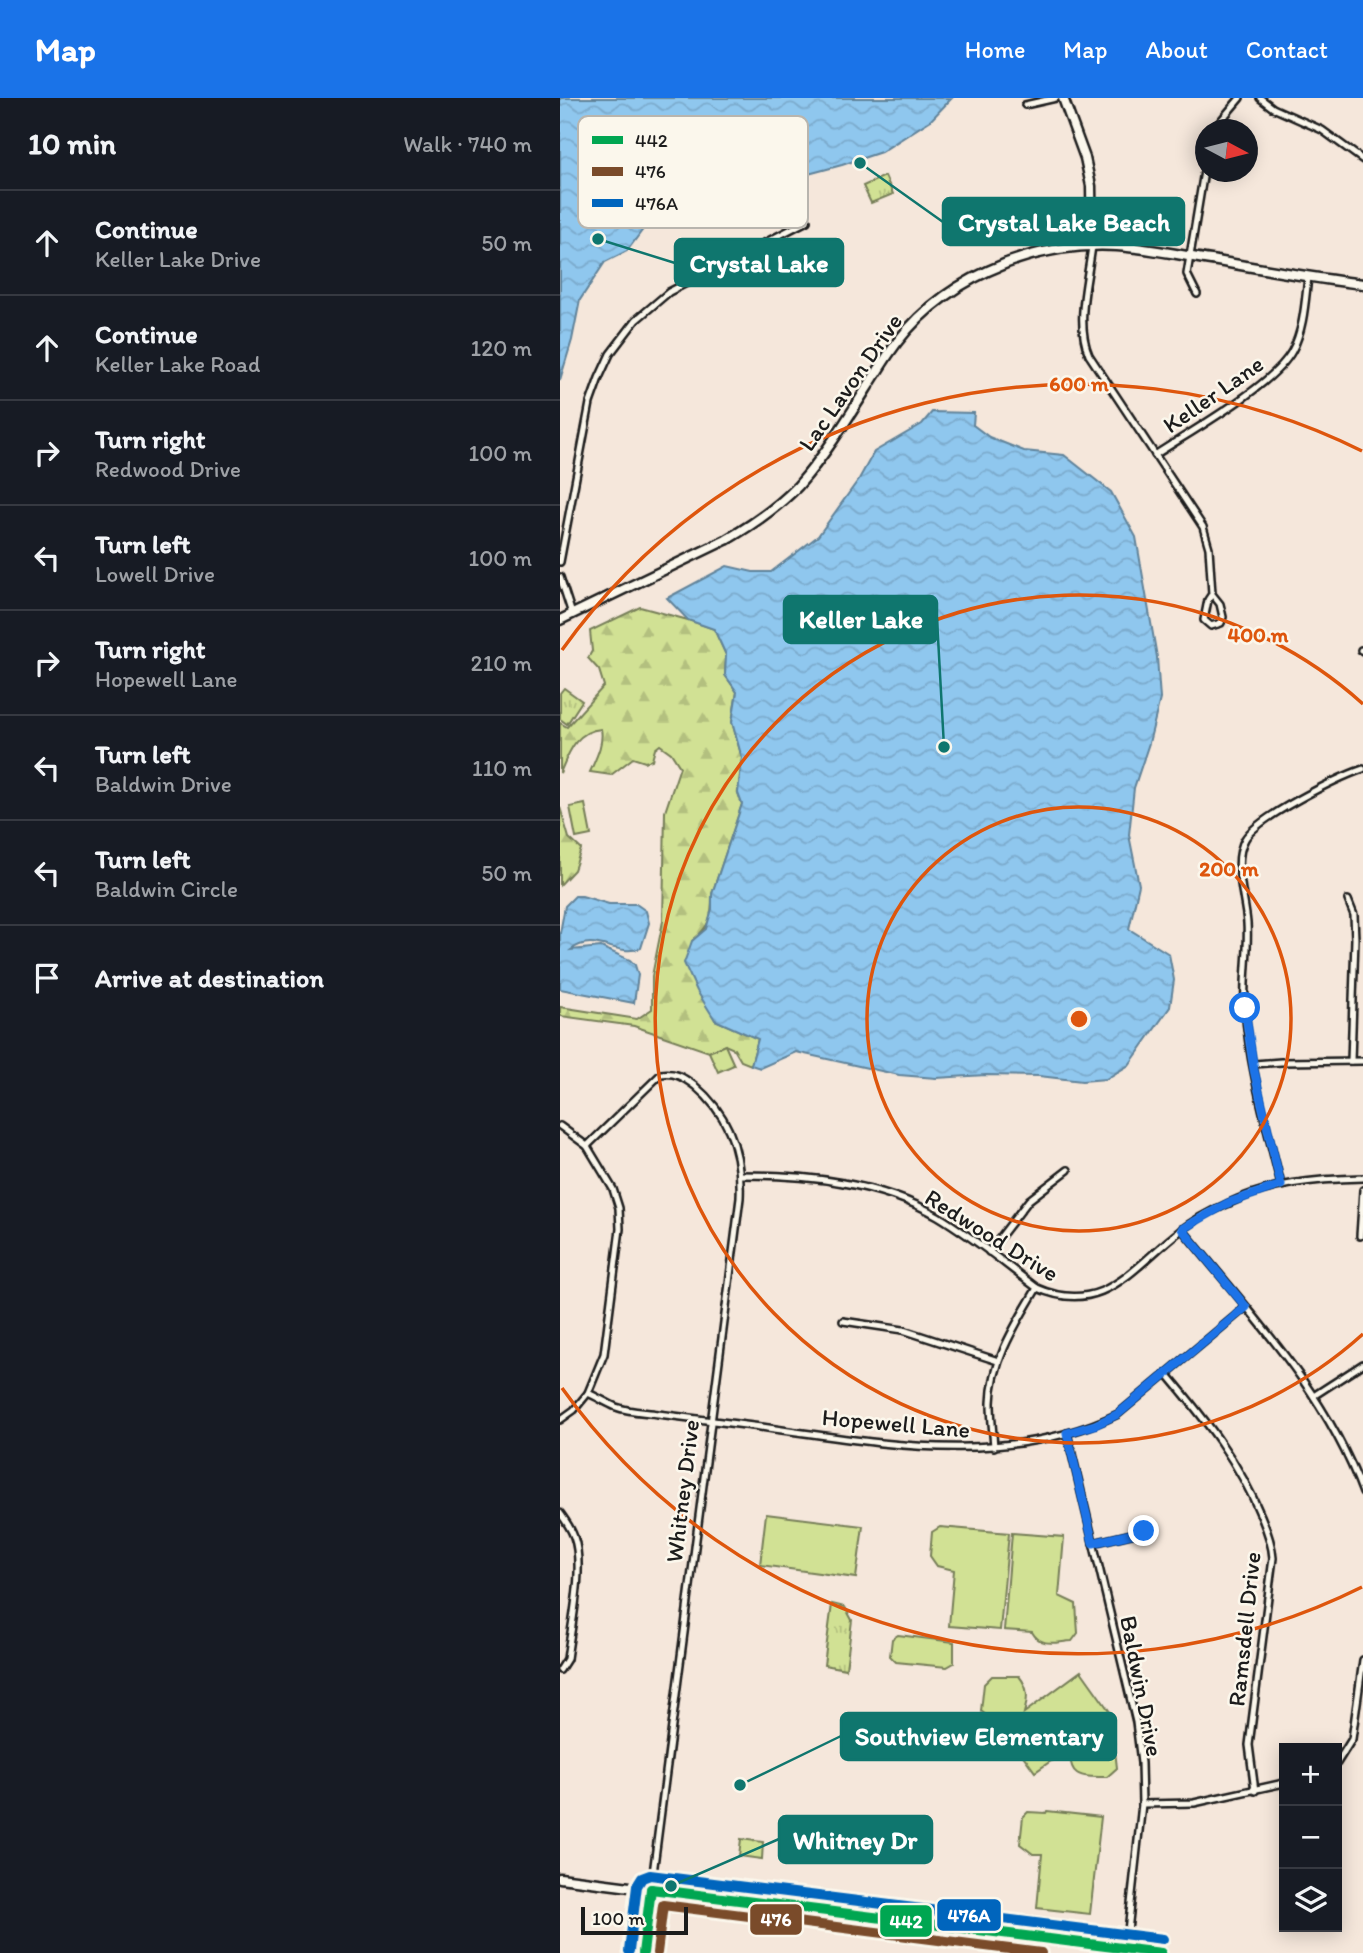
<!DOCTYPE html>
<meta charset="utf-8">
<style>
body{margin:0;font-family:Itim,sans-serif;background:#242831;color:#f1f3f6}
.controls{position:absolute;right:21px;bottom:21px;display:grid;overflow:hidden;border-radius:0px;box-shadow:0 4px 18px #0003}
.controls button{width:63px;height:63px;display:grid;place-items:center;padding:0;border:0;border-bottom:2px solid #363941;background:#171b24;color:#f1f3f6;font:35px sans-serif}
.compass{position:absolute;left:635px;top:21px;width:63px;height:63px;border-radius:50%;background:#171b24;box-shadow:0 4px 18px #0003;rotate:97deg}
.scale{position:absolute;left:21px;bottom:18px;width:107px;box-sizing:border-box;padding-left:7px;border:4px solid #1c1c1c;border-top:0;font-size:19px;line-height:24px;white-space:nowrap;color:#1c1c1c;-webkit-text-stroke:5px #fbf7ec;paint-order:stroke}
.stop{position:absolute;width:21px;height:21px;margin:-16px;border:5px solid #1a73e8;border-radius:50%;background:#fff}
.stop.end{background:#1a73e8;border-color:#fff;box-shadow:0 2px 7px #0008}
.list{margin:0;padding:0;list-style:none}
h2{display:flex;justify-content:space-between;align-items:center;height:91px;margin:0;padding:0 28px;font-size:30px}
h2 small{font-size:23px;font-weight:400;color:#9ea1a6}
.list li{display:grid;grid-template-columns:46px 1fr auto;gap:21px;align-items:center;box-sizing:border-box;height:105px;padding:0 28px;border-top:2px solid #363941}
.list b{display:block;font-size:26px;white-space:nowrap}
.list p{margin:0;font-size:23px;white-space:nowrap;color:#9ea1a6}
.list em{font-size:23px;font-style:normal;color:#9ea1a6}
.icon{flex:none;width:38px;height:38px;fill:none;stroke:currentColor;stroke-width:2;stroke-linecap:round;stroke-linejoin:round}
.map{position:relative;flex:none;width:803px;height:1855px;overflow:hidden}
header{display:flex;align-items:center;gap:42px;box-sizing:border-box;height:98px;padding:0 35px;background:#1a73e8;color:#fff}
header strong{font-size:33px}
nav{display:flex;gap:38px;margin-inline-start:auto;font-size:24px}
main{display:flex}
aside{flex:1;background:#171b24}
.map>svg:first-child{display:block}
.grass{fill:#d1e194;stroke:#767e58;stroke-width:2}
.forest{fill:url(#forest-firs);stroke:#767e58;stroke-width:2}
.park{fill:url(#park-tufts);stroke:#767e58;stroke-width:2}
.water{fill:url(#water-waves);stroke:#61839a;stroke-width:2}
.lines{fill:none;stroke-linecap:round;stroke-linejoin:round}
.street-casing{stroke:#1c1c1c;stroke-width:10}
.secondary-casing{stroke:#1c1c1c;stroke-width:13}
.street{stroke:#fbf7ec;stroke-width:5}
.secondary{stroke:#fbf7ec;stroke-width:8}
.bus-1-casing{stroke:#fbf7ec;stroke-width:16}
.bus-2-casing{stroke:#fbf7ec;stroke-width:16}
.bus-3-casing{stroke:#fbf7ec;stroke-width:16}
.bus-1{stroke:#00a651;stroke-width:10}
.bus-2{stroke:#7a4b2a;stroke-width:10}
.bus-3{stroke:#0065bd;stroke-width:10}
.route{stroke:#1a73e8;stroke-width:9}
.ring{fill:none;stroke:#de560d;stroke-width:3.5}
.labels{text-anchor:middle;dominant-baseline:central;stroke-width:5;stroke-linejoin:round;paint-order:stroke}
.street-label{font-size:24px;fill:#1c1c1c;stroke:#fbf7ec}
.key{fill:#fbf7ec;stroke:#b8b5ae;stroke-width:2}
.key-label{font-size:19px;fill:#1c1c1c}
.centre{fill:#de560d;stroke:#fbf7ec;stroke-width:3.5}
.ring-label{font-size:21px;text-anchor:middle;font-weight:bold;fill:#de560d;stroke:#fbf7ec;stroke-width:5;stroke-linejoin:round;paint-order:stroke}
.leader{fill:none;stroke:#0f766e;stroke-width:2.5}
.callout-dot{fill:#0f766e;stroke:#fbf7ec;stroke-width:2.5}
.callout{fill:#0f766e;stroke:#0f766e;stroke-width:2.5}
.callout-label{font-size:26px;text-anchor:middle;font-weight:bold;fill:#fff}
.line-badge{stroke:#fbf7ec;stroke-width:2.5}
.badge-label{font-size:19px;text-anchor:middle;font-weight:bold;fill:#fff}
</style>
<header>
<strong>Map</strong>
<nav><a>Home</a><a>Map</a><a>About</a><a>Contact</a></nav>
</header>
<main>
<aside>
<h2>10 min<small>Walk · 740 m</small></h2>
<ul class="list">
<li><svg class="icon" aria-label="ahead" viewBox="0 0 24 24"><path d="M12 20V5M6 11l6-6 6 6"/></svg><div><b>Continue</b><p>Keller Lake Drive</p></div><em>50 m</em></li>
<li><svg class="icon" aria-label="ahead" viewBox="0 0 24 24"><path d="M12 20V5M6 11l6-6 6 6"/></svg><div><b>Continue</b><p>Keller Lake Road</p></div><em>120 m</em></li>
<li><svg class="icon" aria-label="right" viewBox="0 0 24 24"><path d="M7 20v-9h11M14 6l5 5-5 5"/></svg><div><b>Turn right</b><p>Redwood Drive</p></div><em>100 m</em></li>
<li><svg class="icon" aria-label="left" viewBox="0 0 24 24"><path d="M17 20v-9H6M10 6l-5 5 5 5"/></svg><div><b>Turn left</b><p>Lowell Drive</p></div><em>100 m</em></li>
<li><svg class="icon" aria-label="right" viewBox="0 0 24 24"><path d="M7 20v-9h11M14 6l5 5-5 5"/></svg><div><b>Turn right</b><p>Hopewell Lane</p></div><em>210 m</em></li>
<li><svg class="icon" aria-label="left" viewBox="0 0 24 24"><path d="M17 20v-9H6M10 6l-5 5 5 5"/></svg><div><b>Turn left</b><p>Baldwin Drive</p></div><em>110 m</em></li>
<li><svg class="icon" aria-label="left" viewBox="0 0 24 24"><path d="M17 20v-9H6M10 6l-5 5 5 5"/></svg><div><b>Turn left</b><p>Baldwin Circle</p></div><em>50 m</em></li>
<li><svg class="icon" aria-label="arrive" viewBox="0 0 24 24"><path d="M6 21V4h12l-3 4 3 4H6"/></svg><div><b>Arrive at destination</b></div></li>
</ul>
</aside>
<div class="map">
<svg width="803" height="1855" viewBox="0 0 803 1855">
<defs>
<pattern id="forest-firs" width="22" height="20" patternUnits="userSpaceOnUse" patternTransform="scale(1.75)"><rect width="22" height="20" fill="#d1e194"/><path d="M5 1l3.5 6h-7zM16 11l3.5 6h-7z" fill="#b3c07f"/></pattern>
<pattern id="park-tufts" width="24" height="20" patternUnits="userSpaceOnUse" patternTransform="scale(1.75)"><rect width="24" height="20" fill="#d1e194"/><path d="M3 7l-1-3M5 7V3M7 7l1-3M15 17l-1-3M17 17v-4M19 17l1-3" fill="none" stroke="#b3c07f"/></pattern>
<pattern id="water-waves" width="16" height="10" patternUnits="userSpaceOnUse" patternTransform="scale(1.75)"><rect width="16" height="10" fill="#8fc7ee"/><path d="M0 5q4-4 8 0t8 0" fill="none" stroke="#7baacc"/></pattern>
</defs>
<rect width="100%" height="100%" fill="#f5e7db"/>
<filter id="ink" filterUnits="userSpaceOnUse"><feTurbulence type="fractalNoise" baseFrequency=".0143" numOctaves="2"/><feDisplacementMap in="SourceGraphic" scale="14" xChannelSelector="R" yChannelSelector="G"/><feConvolveMatrix kernelMatrix="1 2 1 2 8 2 1 2 1" color-interpolation-filters="sRGB"/></filter>
<g filter="url(#ink)">
<g class="grass">
<path d="M 25,706 L 31,737 L 16,740 L 10,709 Z"/>
<path d="M 206,1416 L 303,1428 L 296,1480 L 200,1467 Z"/>
<path d="M 380,1429 L 449,1435 L 440,1532 L 389,1528 L 394,1472 L 377,1468 L 370,1458 L 372,1434 Z"/>
<path d="M 452,1435 L 504,1439 L 499,1498 L 516,1506 L 518,1535 L 512,1543 C 496,1544 481,1550 472,1534 L 444,1532 Z"/>
<path d="M 338,1537 L 394,1544 L 394,1565 L 387,1569 L 336,1564 L 330,1558 L 332,1541 Z"/>
<path d="M 521,1573 L 553,1618 L 533,1633 L 544,1635 L 554,1643 L 557,1670 L 547,1679 C 521,1679 507,1680 511,1649 L 475,1674 L 443,1630 L 453,1622 L 432,1622 L 421,1613 L 424,1586 L 432,1578 L 459,1578 C 469,1590 468,1601 464,1615 Z"/>
<path d="M 487,1713 L 541,1719 L 530,1816 L 477,1810 L 482,1756 L 473,1756 L 460,1746 L 463,1719 L 468,1714 L 486,1715 Z"/>
</g>
<g class="forest">
<path d="M 80,509 L 128,522 L 154,531 L 166,557 L 165,577 L 177,594 L 172,624 L 182,660 L 178,695 L 182,706 L 152,796 C 152,820 150,828 132,843 L 155,922 L 198,941 L 191,967 L 181,963 L 174,951 L 165,947 L 149,954 L 74,928 L 0,918 L 0,909 L 77,921 L 92,911 L 92,878 L 103,823 L 105,714 L 120,669 L 111,655 L 100,647 L 95,651 L 92,662 L 85,664 L 73,660 L 51,677 L 30,674 C 36,660 44,645 41,631 C 16,633 9,654 0,675 L 0,625 L 7,629 L 44,588 L 39,572 L 28,560 L 32,553 L 30,533 Z"/>
<path d="M 0,709 L 9,740 L 21,751 L 14,772 L 0,787 Z"/>
</g>
<g class="park">
<path d="M 325,78 L 333,96 L 311,105 L 303,88 Z"/>
<path d="M 4,590 L 22,603 L 7,626 L 0,621 L 0,595 Z"/>
<path d="M 165,947 L 174,967 L 158,974 L 149,954 Z"/>
<path d="M 272,1506 L 285,1509 L 292,1522 L 286,1571 L 264,1567 Z"/>
<path d="M 181,1741 L 203,1744 L 202,1761 L 179,1758 Z"/>
</g>
<g class="water">
<path d="M 0,0 L 392,0 L 371,22 L 321,54 L 282,67 L 207,87 L 161,91 L 122,87 L 112,89 L 106,96 L 97,118 L 90,122 L 67,153 L 45,164 L 20,202 L 12,242 L 0,282 Z"/>
<path d="M 372,314 L 414,315 L 413,327 L 429,339 L 464,353 L 504,357 L 551,394 L 576,439 L 597,559 L 600,601 L 589,645 L 574,690 L 569,737 L 579,787 L 569,831 L 609,856 L 614,882 L 610,909 L 569,967 L 546,981 L 522,983 L 479,978 L 426,977 L 376,980 L 339,977 L 236,954 L 200,970 L 191,967 L 198,941 L 155,922 L 137,893 L 124,865 L 132,843 L 146,831 L 152,811 L 152,796 L 182,706 L 178,695 L 182,660 L 172,624 L 177,594 L 165,577 L 166,557 L 154,531 L 128,522 L 107,500 L 167,468 L 193,474 L 211,474 L 258,438 L 299,381 L 314,354 L 362,326 Z"/>
<path d="M 15,798 L 22,798 L 49,806 L 76,806 L 86,813 L 89,825 L 81,850 C 56,860 35,833 11,852 L 41,849 L 70,862 L 75,867 L 78,877 L 74,905 L 0,891 L 0,835 L 5,808 Z"/>
</g>
<g class="lines">
<g class="street-casing">
<g id="street">
<path d="M 700,0 L 713,10 L 762,32 L 803,62"/>
<path d="M 465,7 L 496,0"/>
<path d="M 653,32 L 680,0"/>
<path d="M 532,148 C 528,182 515,224 529,257 L 643,429 L 649,450 L 652,496 L 660,506 L 663,519 L 661,525 L 651,528 L 644,522 L 648,502 L 652,496"/>
<path d="M 637,196 L 627,176 L 646,61"/>
<path d="M 595,357 C 630,334 714,287 732,253 C 744,231 745,204 748,179"/>
<path d="M 0,464 L 30,305 L 39,280 L 50,256 L 76,222 L 109,194 L 247,123"/>
<path d="M 0,479 L 12,516"/>
<path d="M 801,552 L 803,553"/>
<path d="M 788,802 L 794,817 L 795,841 L 791,963"/>
<path d="M 694,966 L 721,964 L 803,963"/>
<path d="M 0,1028 L 27,1048 L 53,1091 L 59,1110 L 60,1131 L 44,1256 L 28,1295 L 14,1312 L 0,1322"/>
<path d="M 27,1048 L 101,976 C 115,974 123,979 135,988 C 170,1017 182,1056 180,1100 L 91,1791"/>
<path d="M 181,1077 C 247,1077 319,1084 378,1118 C 413,1139 445,1166 477,1190 C 543,1219 573,1169 620,1133 C 634,1122 651,1113 667,1106 C 709,1085 757,1081 803,1080"/>
<path d="M 721,1087 C 707,1029 689,969 685,910 C 683,882 689,853 687,825 C 685,799 672,764 685,741 C 698,719 777,680 803,671"/>
<path d="M 622,1131 C 690,1215 765,1292 803,1395"/>
<path d="M 800,1138 L 803,1092"/>
<path d="M 429,1154 L 469,1102 L 508,1072"/>
<path d="M 283,1223 L 343,1232 L 438,1263"/>
<path d="M 608,1277 C 645,1321 679,1364 701,1418 C 707,1432 712,1445 713,1460 L 689,1647 L 695,1693"/>
<path d="M 28,1295 C 37,1299 47,1305 56,1309 C 69,1314 85,1314 98,1316 C 130,1320 161,1324 193,1328 C 315,1344 442,1372 558,1316 L 686,1209"/>
<path d="M 755,1297 L 803,1266"/>
<path d="M 507,1335 L 576,1624 L 581,1665 L 582,1706 L 566,1851"/>
<path d="M 434,1349 C 433,1334 431,1320 431,1305 C 432,1262 456,1226 477,1190"/>
<path d="M 0,1415 C 5,1422 11,1430 14,1439 C 25,1469 11,1528 7,1561 L 0,1572"/>
<path d="M 533,1445 L 584,1433"/>
<path d="M 777,1665 L 792,1641 L 803,1562"/>
<path d="M 582,1706 L 634,1705 L 724,1685"/>
<path d="M 455,1855 L 457,1839"/>
</g>
</g>
<g class="secondary-casing">
<g id="secondary">
<path d="M 503,0 L 525,60 L 531,88 L 532,148"/>
<path d="M 0,522 L 166,442 C 192,427 217,410 238,388 C 273,348 299,301 328,257 C 377,183 470,143 557,148 C 588,150 620,157 651,162 C 702,171 752,180 803,186"/>
<path d="M 0,1780 L 397,1831 L 601,1855"/>
<path d="M 83,1855 L 91,1791"/>
</g>
</g>
<use href="#street" class="street"/>
<use href="#secondary" class="secondary"/>
<g class="bus-1-casing">
<g id="bus-1">
<path d="M 91,1791 L 601,1855"/>
<path d="M 83,1855 L 91,1791"/>
</g>
</g>
<g class="bus-2-casing">
<path id="bus-2" d="M 97,1855 L 103,1807 L 481,1855"/>
</g>
<g class="bus-3-casing">
<path id="bus-3" d="M 69,1853 L 77,1788 L 82,1780 L 90,1777 L 603,1841"/>
</g>
<use href="#bus-1" class="bus-1"/>
<use href="#bus-2" class="bus-2"/>
<use href="#bus-3" class="bus-3"/>
</g>
</g>
<g class="lines" filter="url(#ink)">
<path class="route" d="M 584,1433 L 533,1445 L 507,1335 L 535,1327 L 558,1316 L 686,1209 L 622,1131 L 668,1105 L 721,1087 L 694,972 L 685,910"/>
</g>
<g class="ring">
<circle cx="519" cy="921" r="212"/>
<path d="M803 1236A424 424 0 1 1 803 606"/>
<path d="M802 1489A635 635 0 0 1 2 1290M2 552A635 635 0 0 1 802 353"/>
</g>
<g class="labels">
<g class="street-label">
<text transform="translate(290 284) rotate(-55)">Lac Lavon Drive</text>
<text transform="translate(653 296) rotate(-35)">Keller Lane</text>
<text transform="translate(432 1137) rotate(32)">Redwood Drive</text>
<text transform="translate(336 1325) rotate(5)">Hopewell Lane</text>
<text transform="translate(122 1393) rotate(-83)">Whitney Drive</text>
<text transform="translate(684 1531) rotate(-84)">Ramsdell Drive</text>
<text transform="translate(582 1588) rotate(79)">Baldwin Drive</text>
</g>
</g>
<rect x="18" y="18" width="230" height="112" rx="10" class="key"/>
<rect x="32" y="38" width="31" height="8" fill="#00a651"/>
<rect x="32" y="69" width="31" height="9" fill="#7a4b2a"/>
<rect x="32" y="101" width="31" height="8" fill="#0065bd"/>
<g class="key-label">
<text x="75" y="49">442</text>
<text x="75" y="80">476</text>
<text x="75" y="112">476A</text>
</g>
<circle cx="519" cy="921" r="10" class="centre"/>
<g class="ring-label">
<text x="519" y="293">600 m</text>
<text x="698" y="544">400 m</text>
<text x="669" y="778">200 m</text>
</g>
<path class="leader" d="M300 65L383 124M38 141L115 165M384 649L377 521M180 1687L281 1638M111 1788L219 1741"/>
<g class="callout-dot">
<circle cx="300" cy="65" r="7"/>
<circle cx="38" cy="141" r="7"/>
<circle cx="384" cy="649" r="7"/>
<circle cx="180" cy="1687" r="7"/>
<circle cx="111" cy="1788" r="7"/>
</g>
<g class="callout">
<rect x="383" y="100" width="241" height="47" rx="7"/>
<rect x="115" y="141" width="168" height="47" rx="7"/>
<rect x="224" y="498" width="153" height="47" rx="7"/>
<rect x="281" y="1615" width="275" height="47" rx="7"/>
<rect x="219" y="1718" width="153" height="47" rx="7"/>
</g>
<g class="callout-label">
<text x="504" y="133">Crystal Lake Beach</text>
<text x="199" y="174">Crystal Lake</text>
<text x="301" y="530">Keller Lake</text>
<text x="419" y="1647">Southview Elementary</text>
<text x="295" y="1751">Whitney Dr</text>
</g>
<g class="line-badge">
<rect x="376" y="1800" width="66" height="34" rx="7" fill="#0065bd"/>
<rect x="189" y="1805" width="54" height="33" rx="7" fill="#7a4b2a"/>
<rect x="319" y="1806" width="54" height="34" rx="7" fill="#00a651"/>
</g>
<g class="badge-label">
<text x="409" y="1824">476A</text>
<text x="216" y="1828">476</text>
<text x="346" y="1830">442</text>
</g>
</svg>
<div class="controls">
<button>+</button>
<button>−</button>
<button><svg class="icon" aria-label="layers" viewBox="0 0 24 24"><path d="M12 4l9 5-9 5-9-5zM3 14l9 5 9-5"/></svg></button>
</div>
<svg class="compass" viewBox="-18 -18 36 36"><path d="M0-13l5 13h-10z" fill="#e53935"/><path d="M0 13l5-13h-10z" fill="#9ea1a6"/></svg>
<div class="scale">100 m</div>
<div class="stop" style="left:685px;top:910px"></div>
<div class="stop end" style="left:584px;top:1433px"></div>
</div>
</main>
